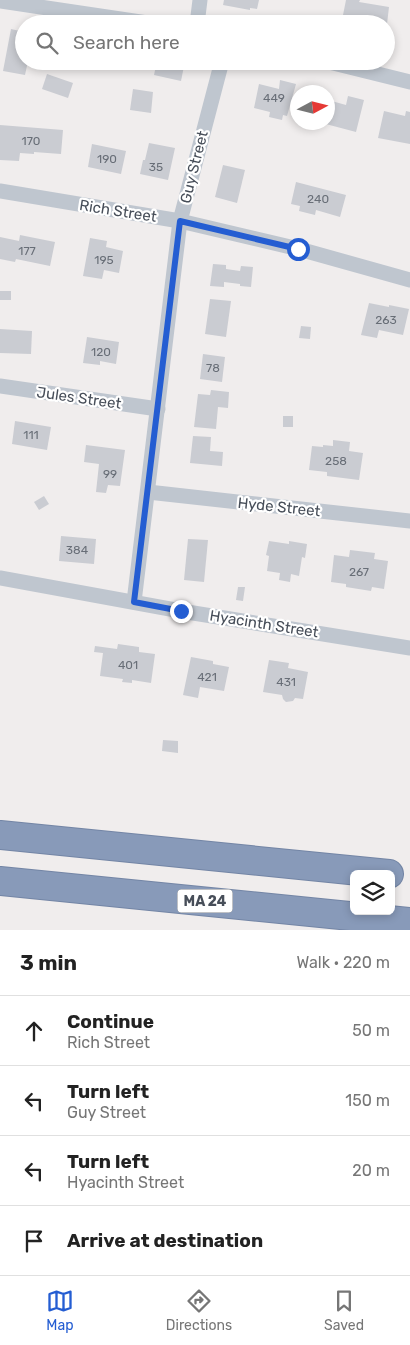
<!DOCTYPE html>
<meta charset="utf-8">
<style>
body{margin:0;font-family:Rubik,sans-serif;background:#f2f2f2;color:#222}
.controls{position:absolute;right:15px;bottom:15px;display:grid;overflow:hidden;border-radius:8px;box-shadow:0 2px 8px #0003}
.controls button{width:45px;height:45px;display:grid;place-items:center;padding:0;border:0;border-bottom:1px solid #e0e0e0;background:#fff;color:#222;font:25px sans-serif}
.compass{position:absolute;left:290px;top:85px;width:45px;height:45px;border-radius:50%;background:#fff;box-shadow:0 2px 8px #0003;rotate:83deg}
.stop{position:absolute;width:15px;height:15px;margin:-11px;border:4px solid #245dd2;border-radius:50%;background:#fff}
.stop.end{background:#245dd2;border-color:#fff;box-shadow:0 1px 5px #0008}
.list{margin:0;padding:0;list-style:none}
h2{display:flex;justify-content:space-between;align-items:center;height:65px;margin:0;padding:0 20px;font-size:21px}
h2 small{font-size:16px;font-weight:400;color:#767676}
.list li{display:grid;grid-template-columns:32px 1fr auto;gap:15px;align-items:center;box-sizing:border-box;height:70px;padding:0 20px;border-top:1px solid #e0e0e0}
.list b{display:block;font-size:19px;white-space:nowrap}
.list p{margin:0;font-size:16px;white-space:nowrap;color:#767676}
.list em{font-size:16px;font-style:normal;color:#767676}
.icon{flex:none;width:28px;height:28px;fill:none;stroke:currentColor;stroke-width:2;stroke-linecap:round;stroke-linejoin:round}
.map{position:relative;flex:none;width:410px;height:930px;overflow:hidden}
.search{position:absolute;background:#fff;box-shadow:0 2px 8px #0003;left:15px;right:15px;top:15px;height:55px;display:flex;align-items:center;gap:12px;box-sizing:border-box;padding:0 18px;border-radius:28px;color:#767676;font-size:19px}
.sheet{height:345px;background:#fff}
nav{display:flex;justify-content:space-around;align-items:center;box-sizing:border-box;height:70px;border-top:1px solid #e0e0e0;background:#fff;font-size:14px;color:#767676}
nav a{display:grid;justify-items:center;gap:2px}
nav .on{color:#245dd2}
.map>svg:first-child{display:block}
.building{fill:#caccd2}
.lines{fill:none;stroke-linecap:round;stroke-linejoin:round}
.motorway-casing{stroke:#7385a5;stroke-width:30}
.minor{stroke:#bfc6cf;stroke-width:15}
.motorway{stroke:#889ab9;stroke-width:28}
.route{stroke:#245dd2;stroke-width:6}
.labels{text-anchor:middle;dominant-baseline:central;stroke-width:4.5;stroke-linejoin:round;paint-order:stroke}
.number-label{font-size:12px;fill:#686e77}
.shield{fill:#fff;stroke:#7e838b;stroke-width:1}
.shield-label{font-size:14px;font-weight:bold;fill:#474e59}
.street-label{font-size:15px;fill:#474e59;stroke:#fff}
</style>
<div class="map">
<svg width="410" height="930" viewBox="0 0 410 930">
<rect width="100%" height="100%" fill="#f0eded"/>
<g class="building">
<path d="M 224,0 L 259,0 L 257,9 L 250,8 L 250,10 L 223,5 Z"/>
<path d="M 346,0 L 360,0 L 359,2 L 389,7 L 387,24 L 351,24 L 351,22 L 342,20 Z"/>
<path d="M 11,29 L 24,32 L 24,61 L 28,61 L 25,75 L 3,71 Z"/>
<path d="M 81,61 L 100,61 L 97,69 L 80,65 Z"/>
<path d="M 157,61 L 185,61 L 181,81 L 154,75 Z"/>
<path d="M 47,74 L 73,83 L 68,98 L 42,89 Z"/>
<path d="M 280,80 L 296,84 L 287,116 L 283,115 L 282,120 L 269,117 L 270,112 L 254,108 L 259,84 L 279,89 Z"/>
<path d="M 133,89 L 153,92 L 151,113 L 130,110 Z"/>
<path d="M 348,96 L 364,100 L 356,132 L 322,123 L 328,122 L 328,100 L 346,105 Z"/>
<path d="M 384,111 L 405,116 L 406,111 L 410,112 L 410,144 L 378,138 Z"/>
<path d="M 0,125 L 63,130 L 61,154 L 34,152 L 34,154 L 20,153 L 19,161 L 0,160 Z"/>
<path d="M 149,143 L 175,148 L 168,180 L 140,174 L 143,160 L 145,160 Z"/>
<path d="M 92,144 L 126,151 L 121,174 L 88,167 Z"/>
<path d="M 223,165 L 245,170 L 237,203 L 215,197 Z"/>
<path d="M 296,182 L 346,195 L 340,217 L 316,210 L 315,215 L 299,211 L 300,206 L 291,204 Z"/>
<path d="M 20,235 L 55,242 L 50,266 L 16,259 L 15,262 L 0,259 L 0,237 L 19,241 Z"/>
<path d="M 90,238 L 107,241 L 106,247 L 123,251 L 119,273 L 104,270 L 102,279 L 83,276 Z"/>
<path d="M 213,264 L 226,265 L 226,269 L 240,271 L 241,266 L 253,267 L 251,287 L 240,286 L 240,284 L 224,282 L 224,287 L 210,286 Z"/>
<rect x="0" y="291" width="11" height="9"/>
<path d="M 210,299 L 231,301 L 226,337 L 205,334 Z"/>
<path d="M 369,303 L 389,307 L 389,305 L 409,309 L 403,335 L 379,330 L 377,338 L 361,335 Z"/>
<path d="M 301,326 L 311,327 L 310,339 L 299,338 Z"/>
<path d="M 0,329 L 32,331 L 31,354 L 0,353 Z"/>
<path d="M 87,337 L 119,342 L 116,364 L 100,361 L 100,365 L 83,363 Z"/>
<path d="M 203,354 L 225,357 L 222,382 L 200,379 Z"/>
<path d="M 211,390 L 229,392 L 228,408 L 218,407 L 216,429 L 194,427 L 198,394 L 210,395 Z"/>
<rect x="283" y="416" width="10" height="11"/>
<path d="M 15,421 L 51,427 L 47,450 L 12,444 Z"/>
<path d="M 193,436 L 211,437 L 210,451 L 223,452 L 222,466 L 190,463 Z"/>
<path d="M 333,440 L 350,442 L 349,451 L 363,453 L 359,480 L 327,476 L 327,472 L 309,470 L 312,446 L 323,447 L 323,445 L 333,446 Z"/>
<path d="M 86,445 L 125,450 L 120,486 L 108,485 L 106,493 L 96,492 L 99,464 L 84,462 Z"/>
<path d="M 44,496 L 49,504 L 39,510 L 34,502 Z"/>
<path d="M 61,536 L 96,539 L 94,564 L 59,561 Z"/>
<path d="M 188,539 L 208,540 L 204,582 L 184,580 Z"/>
<path d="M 269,541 L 289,544 L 289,541 L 307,544 L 305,558 L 302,557 L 299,576 L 291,574 L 290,582 L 279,580 L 280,573 L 267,571 L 269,556 L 266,555 Z"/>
<path d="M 350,550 L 375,553 L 374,559 L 388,561 L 384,589 L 372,587 L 371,591 L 346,587 L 346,584 L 331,582 L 334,555 L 349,557 Z"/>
<path d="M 238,587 L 245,587 L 243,601 L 236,600 Z"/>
<path d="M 118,644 L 139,647 L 139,652 L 155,654 L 151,683 L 132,680 L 132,683 L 122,682 L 123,679 L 100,676 L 103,653 L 94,652 L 95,646 L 117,649 Z"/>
<path d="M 191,657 L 213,661 L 213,664 L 229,667 L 224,691 L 200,687 L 198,698 L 183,695 Z"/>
<path d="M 269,660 L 289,663 L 288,668 L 308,672 L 303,699 L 295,698 L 293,701 L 286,702 L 283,699 L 282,695 L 263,692 Z"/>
<path d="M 163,740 L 178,741 L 178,753 L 162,751 Z"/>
</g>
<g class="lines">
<g class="motorway-casing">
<g id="motorway">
<path d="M 0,835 L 389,874"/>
<path d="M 0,881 L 410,922"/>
</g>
</g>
<g class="minor">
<path d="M 0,1 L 154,24"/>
<path d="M 197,24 L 200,0"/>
<path d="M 325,61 L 410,82"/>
<path d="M 0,191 L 180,221 L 299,249 L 410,280"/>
<path d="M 0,386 L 158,409"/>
<path d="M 148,492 L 410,521"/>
<path d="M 0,578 L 181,611 L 410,648"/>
<path d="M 134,602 L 180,221 L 222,61"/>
</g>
<use href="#motorway" class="motorway"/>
</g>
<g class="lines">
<path class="route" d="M 181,611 L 134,602 L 180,221 L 298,249"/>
</g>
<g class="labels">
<g class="number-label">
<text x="274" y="98">449</text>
<text x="31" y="141">170</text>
<text x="107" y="159">190</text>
<text x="156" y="167">35</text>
<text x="318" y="199">240</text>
<text x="27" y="251">177</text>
<text x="104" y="260">195</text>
<text x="386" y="320">263</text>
<text x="101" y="352">120</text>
<text x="213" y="368">78</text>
<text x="31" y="435">111</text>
<text x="336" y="461">258</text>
<text x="110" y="474">99</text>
<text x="77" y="550">384</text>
<text x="359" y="572">267</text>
<text x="128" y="665">401</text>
<text x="207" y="677">421</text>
<text x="286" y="682">431</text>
</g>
<rect class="shield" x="177.5" y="889.5" width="55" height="23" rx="4"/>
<g class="shield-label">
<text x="205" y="901">MA 24</text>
</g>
<g class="street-label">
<text transform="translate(194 167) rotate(-76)">Guy Street</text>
<text transform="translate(118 211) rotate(9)">Rich Street</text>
<text transform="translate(79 398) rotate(8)">Jules Street</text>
<text transform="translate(279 507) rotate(6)">Hyde Street</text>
<text transform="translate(264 624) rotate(9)">Hyacinth Street</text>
</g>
</g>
</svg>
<div class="controls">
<button><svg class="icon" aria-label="layers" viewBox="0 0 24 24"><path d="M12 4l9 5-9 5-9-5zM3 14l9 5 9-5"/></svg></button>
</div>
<svg class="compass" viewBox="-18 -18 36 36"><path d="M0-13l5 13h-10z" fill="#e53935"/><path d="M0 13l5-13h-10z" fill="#767676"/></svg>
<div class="stop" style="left:298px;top:249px"></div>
<div class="stop end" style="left:181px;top:611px"></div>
<div class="search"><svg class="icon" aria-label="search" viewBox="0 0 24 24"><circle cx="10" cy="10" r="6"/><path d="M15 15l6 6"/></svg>Search here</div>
</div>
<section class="sheet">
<h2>3 min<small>Walk · 220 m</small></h2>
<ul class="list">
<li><svg class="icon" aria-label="ahead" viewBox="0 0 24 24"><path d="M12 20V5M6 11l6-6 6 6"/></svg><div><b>Continue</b><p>Rich Street</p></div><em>50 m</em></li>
<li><svg class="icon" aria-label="left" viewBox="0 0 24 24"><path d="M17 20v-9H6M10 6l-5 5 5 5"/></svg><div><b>Turn left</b><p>Guy Street</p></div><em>150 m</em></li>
<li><svg class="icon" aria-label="left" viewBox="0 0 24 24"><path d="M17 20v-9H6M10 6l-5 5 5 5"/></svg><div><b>Turn left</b><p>Hyacinth Street</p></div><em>20 m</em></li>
<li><svg class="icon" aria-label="arrive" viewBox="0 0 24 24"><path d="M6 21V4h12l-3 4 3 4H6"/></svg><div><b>Arrive at destination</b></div></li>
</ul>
</section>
<nav>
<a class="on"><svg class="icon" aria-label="map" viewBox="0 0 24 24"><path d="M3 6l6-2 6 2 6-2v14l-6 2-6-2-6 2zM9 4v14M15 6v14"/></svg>Map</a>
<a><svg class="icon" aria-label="directions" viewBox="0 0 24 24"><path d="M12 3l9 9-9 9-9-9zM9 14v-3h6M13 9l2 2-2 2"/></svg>Directions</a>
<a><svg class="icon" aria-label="saved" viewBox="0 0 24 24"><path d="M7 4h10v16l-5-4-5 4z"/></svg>Saved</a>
</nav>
